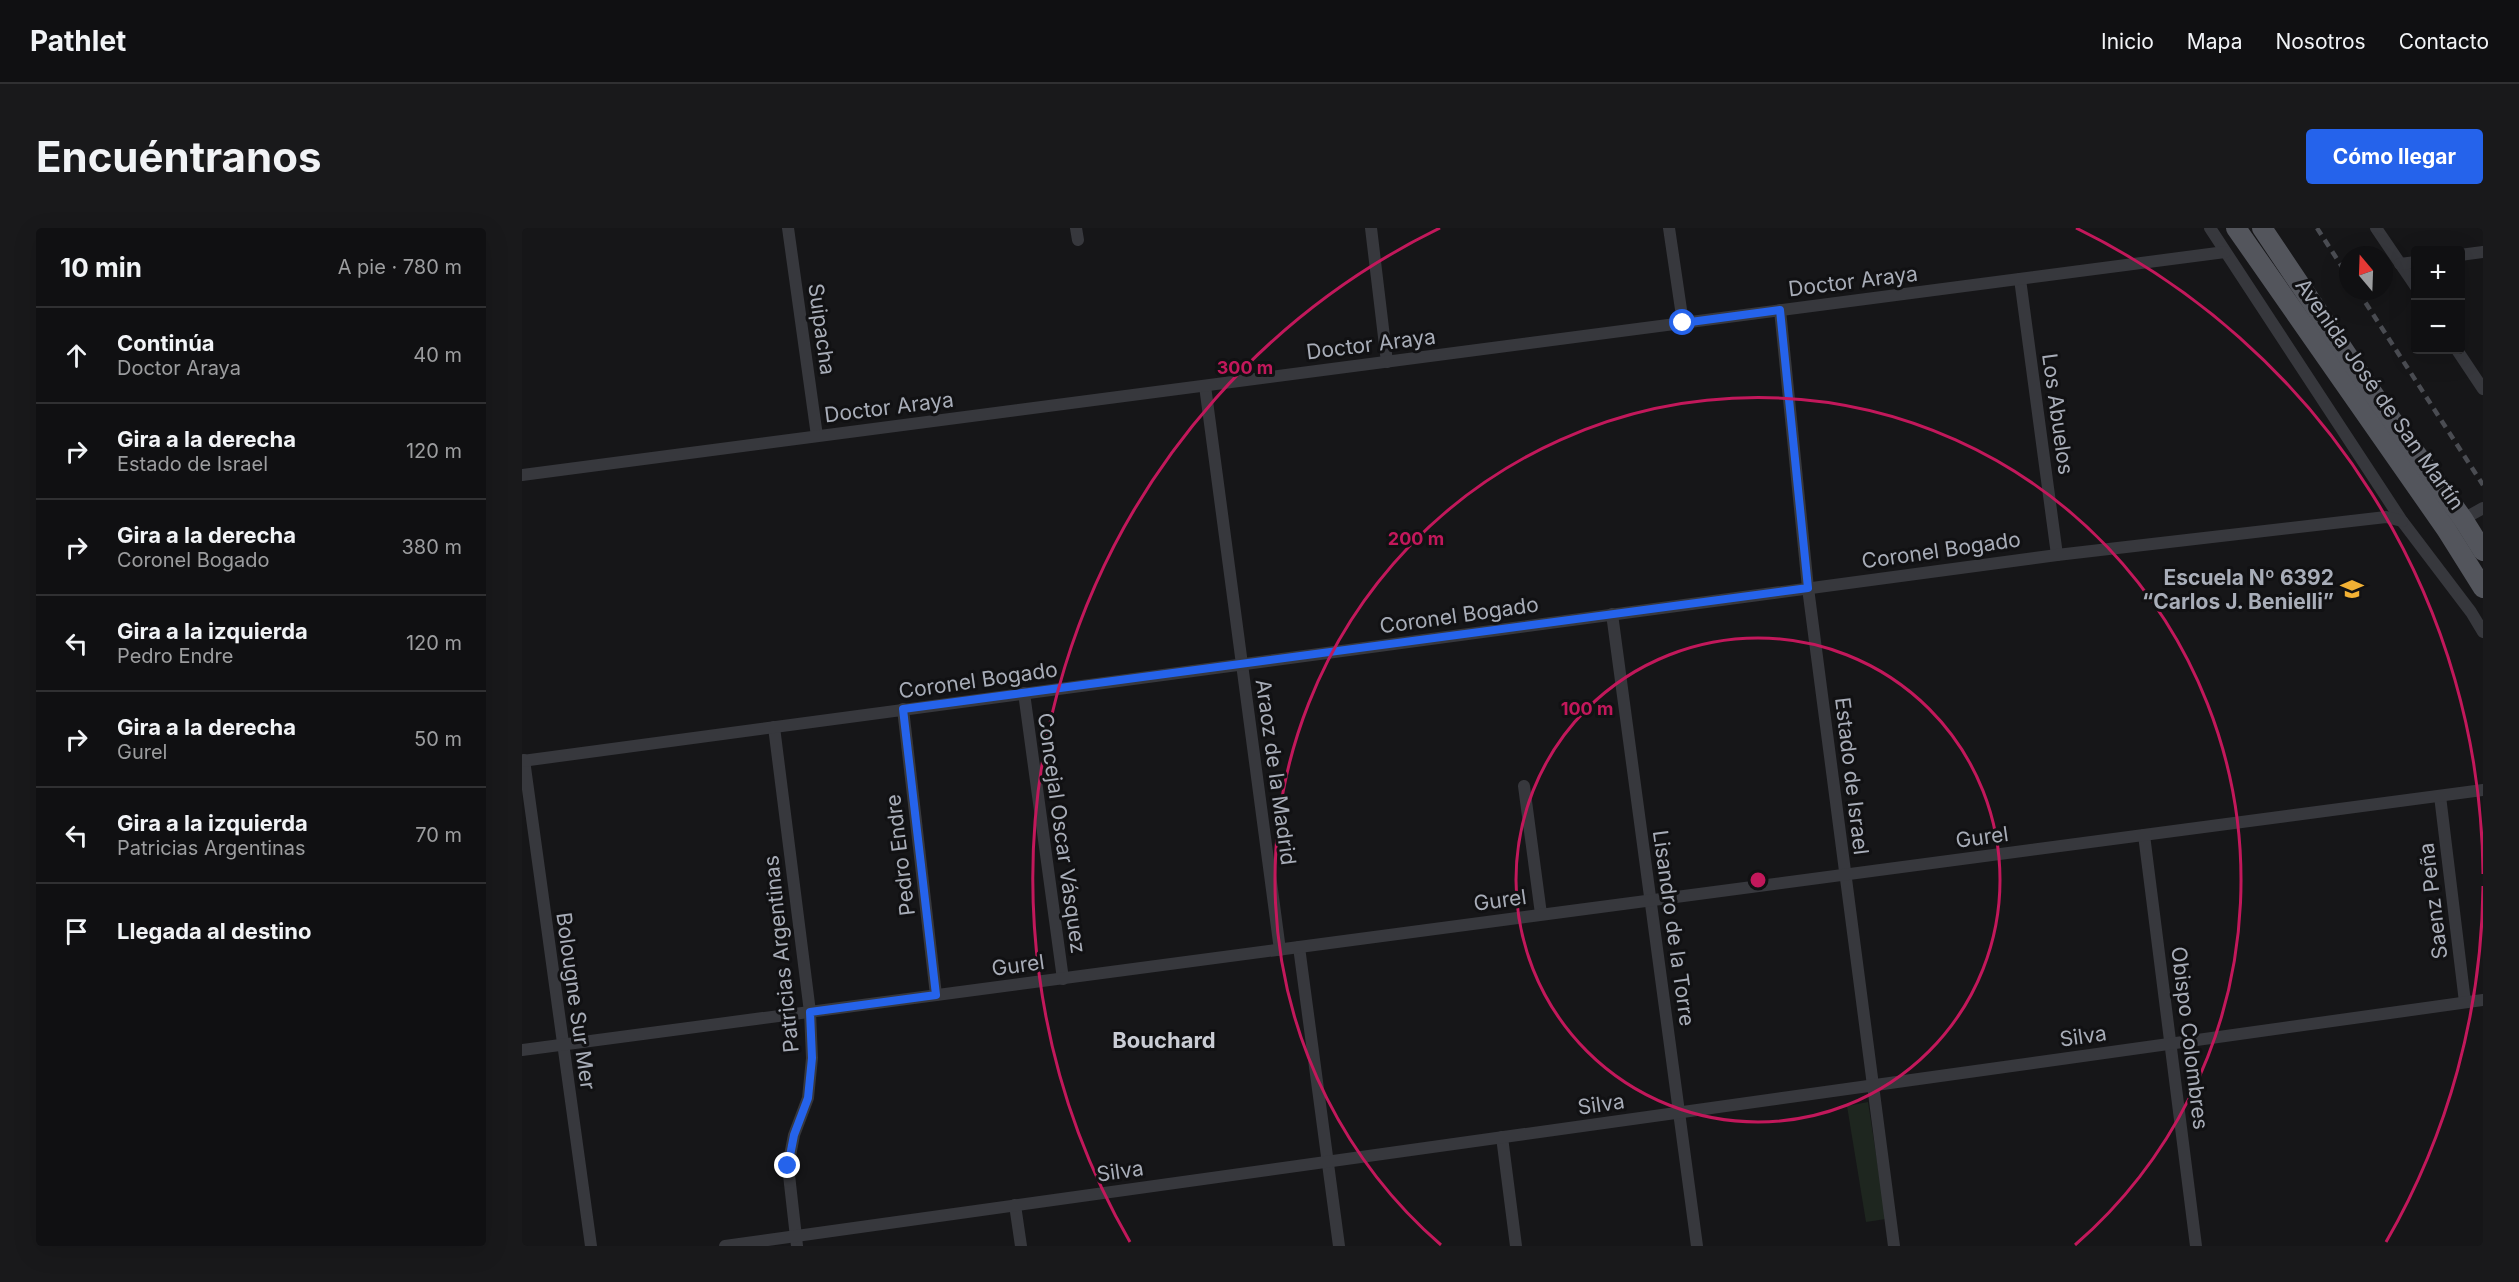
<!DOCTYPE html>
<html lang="es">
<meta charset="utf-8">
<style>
body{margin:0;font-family:Inter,sans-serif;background:#19191b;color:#f1f3f6}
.controls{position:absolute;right:18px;top:18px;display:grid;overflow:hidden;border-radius:6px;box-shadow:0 6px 24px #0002}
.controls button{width:54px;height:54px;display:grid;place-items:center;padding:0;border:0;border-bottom:2px solid #303032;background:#101012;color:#f1f3f6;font:30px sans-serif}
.compass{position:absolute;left:1817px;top:18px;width:54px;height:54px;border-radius:50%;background:#101012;box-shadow:0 6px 24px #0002;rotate:341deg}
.stop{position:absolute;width:18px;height:18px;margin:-14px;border:4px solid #2563eb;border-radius:50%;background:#fff}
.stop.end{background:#2563eb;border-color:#fff;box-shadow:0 2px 6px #0008}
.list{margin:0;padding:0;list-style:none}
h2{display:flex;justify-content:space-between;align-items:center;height:78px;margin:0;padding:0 24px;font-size:26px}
h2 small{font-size:20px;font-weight:400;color:#9c9d9f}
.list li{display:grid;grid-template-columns:39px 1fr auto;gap:18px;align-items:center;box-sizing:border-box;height:96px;padding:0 24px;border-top:2px solid #303032}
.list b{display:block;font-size:22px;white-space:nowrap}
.list p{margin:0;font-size:20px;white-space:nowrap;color:#9c9d9f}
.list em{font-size:20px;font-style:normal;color:#9c9d9f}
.icon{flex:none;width:33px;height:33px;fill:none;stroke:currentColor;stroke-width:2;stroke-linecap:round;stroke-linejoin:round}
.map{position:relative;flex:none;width:1961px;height:1018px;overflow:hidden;border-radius:6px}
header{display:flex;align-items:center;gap:36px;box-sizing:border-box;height:84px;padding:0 30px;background:#101012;border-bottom:2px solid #303032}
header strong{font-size:28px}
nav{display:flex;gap:33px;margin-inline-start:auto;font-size:21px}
.intro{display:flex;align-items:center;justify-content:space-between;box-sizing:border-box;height:144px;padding:0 36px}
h1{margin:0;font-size:42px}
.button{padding:15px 27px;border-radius:6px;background:#2563eb;color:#fff;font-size:21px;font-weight:700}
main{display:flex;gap:36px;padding:0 36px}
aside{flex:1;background:#101012;border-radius:6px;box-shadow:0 6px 24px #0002}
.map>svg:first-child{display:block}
.park{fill:#1e261f}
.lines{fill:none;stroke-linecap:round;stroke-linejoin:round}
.minor{stroke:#37383d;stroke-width:12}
.primary{stroke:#53555c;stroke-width:20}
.rail{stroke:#4a4c52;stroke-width:4.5;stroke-dasharray:8 6;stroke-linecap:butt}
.route{stroke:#2563eb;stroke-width:8}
.ring{fill:none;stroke:#c2185b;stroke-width:3}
.labels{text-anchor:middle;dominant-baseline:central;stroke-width:6;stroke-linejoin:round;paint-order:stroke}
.street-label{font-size:21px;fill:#a8adb8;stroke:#111113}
.poi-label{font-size:21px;font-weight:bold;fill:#a8adb8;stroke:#111113;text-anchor:end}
.neighbourhood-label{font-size:22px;font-weight:bold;fill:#c9ccd4;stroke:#111113}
.centre{fill:#c2185b;stroke:#111113;stroke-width:3}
.ring-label{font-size:18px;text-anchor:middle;font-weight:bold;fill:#c2185b;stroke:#111113;stroke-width:6;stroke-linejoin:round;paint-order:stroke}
</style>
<header>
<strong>Pathlet</strong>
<nav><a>Inicio</a><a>Mapa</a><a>Nosotros</a><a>Contacto</a></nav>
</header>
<div class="intro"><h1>Encuéntranos</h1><a class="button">Cómo llegar</a></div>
<main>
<aside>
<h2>10 min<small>A pie · 780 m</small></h2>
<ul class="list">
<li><svg class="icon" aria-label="ahead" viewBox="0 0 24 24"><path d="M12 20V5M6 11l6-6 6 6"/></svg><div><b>Continúa</b><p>Doctor Araya</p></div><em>40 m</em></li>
<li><svg class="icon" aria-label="right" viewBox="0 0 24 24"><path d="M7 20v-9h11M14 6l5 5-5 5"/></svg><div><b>Gira a la derecha</b><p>Estado de Israel</p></div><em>120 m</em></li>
<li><svg class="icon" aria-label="right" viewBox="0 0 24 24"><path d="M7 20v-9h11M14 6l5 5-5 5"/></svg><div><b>Gira a la derecha</b><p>Coronel Bogado</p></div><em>380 m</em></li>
<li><svg class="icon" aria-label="left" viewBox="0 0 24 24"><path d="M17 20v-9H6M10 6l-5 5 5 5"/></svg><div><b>Gira a la izquierda</b><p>Pedro Endre</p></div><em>120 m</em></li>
<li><svg class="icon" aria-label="right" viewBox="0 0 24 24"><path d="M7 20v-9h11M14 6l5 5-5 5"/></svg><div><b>Gira a la derecha</b><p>Gurel</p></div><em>50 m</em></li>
<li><svg class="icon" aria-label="left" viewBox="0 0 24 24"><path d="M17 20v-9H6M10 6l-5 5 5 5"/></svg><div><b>Gira a la izquierda</b><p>Patricias Argentinas</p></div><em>70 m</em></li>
<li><svg class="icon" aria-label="arrive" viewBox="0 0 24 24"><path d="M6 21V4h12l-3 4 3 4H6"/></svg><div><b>Llegada al destino</b></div></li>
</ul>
</aside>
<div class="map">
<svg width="1961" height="1018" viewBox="0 0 1961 1018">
<rect width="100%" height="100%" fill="#161618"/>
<path class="park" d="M 1346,874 L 1364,991 L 1344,994 L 1325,878 Z"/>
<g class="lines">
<g class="minor">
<path d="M 266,0 L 295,208"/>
<path d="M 554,0 L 556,12"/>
<path d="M 849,0 L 865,134"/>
<path d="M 1147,0 L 1161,95"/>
<path d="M 1688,0 L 1880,293 L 1949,384 L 1961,404"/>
<path d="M 1854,0 L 1894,59"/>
<path d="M 1938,27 L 1961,24"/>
<path d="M 1878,36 L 1894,34"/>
<path d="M 1498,51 L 1535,327"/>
<path d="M 1258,82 L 1286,360 L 1372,1018"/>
<path d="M 1935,122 L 1961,161"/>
<path d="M 683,158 L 758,722"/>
<path d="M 0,247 L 1703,24"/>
<path d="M 1936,294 L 1961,280"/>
<path d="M 1090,386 L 1175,1018"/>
<path d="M 502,465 L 541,751"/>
<path d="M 381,481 L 414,767"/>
<path d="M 252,499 L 288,784 L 290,830 L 286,870 L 272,907 L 266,938 L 275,1018"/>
<path d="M 2,532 L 69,1018"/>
<path d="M 0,533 L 1535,327 L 1864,289 L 1880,293"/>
<path d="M 1002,558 L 1019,686"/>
<path d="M 1918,568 L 1943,774"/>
<path d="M 1622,607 L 1674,1018"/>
<path d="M 777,719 L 817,1018"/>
<path d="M 0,822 L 1961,562"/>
<path d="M 980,909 L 994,1018"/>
<path d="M 493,977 L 499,1018"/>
<path d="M 203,1018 L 1961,772"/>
</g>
<g class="primary">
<path d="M 1714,0 L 1924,301 L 1961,360"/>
<path d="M 1740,0 L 1850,164 L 1941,291 L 1961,323"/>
</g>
<g class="rail">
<path d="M 1795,0 L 1826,48"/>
<path d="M 1836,63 L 1961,257"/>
</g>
</g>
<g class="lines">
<path class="route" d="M 266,938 L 272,907 L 286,870 L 290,830 L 288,784 L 414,767 L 381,481 L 1286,360 L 1258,82 L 1161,95"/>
</g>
<g class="ring">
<circle cx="1236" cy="652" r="242"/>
<path d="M919 1017A483 483 0 1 1 1553 1017"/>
<path d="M1961 658A725 725 0 0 1 1864 1014M608 1014A725 725 0 0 1 918 0M1554 0A725 725 0 0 1 1961 646"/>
</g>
<defs>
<g id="school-bare" transform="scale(1.8)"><path d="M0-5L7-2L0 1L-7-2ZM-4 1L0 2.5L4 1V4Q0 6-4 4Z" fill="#f2b134" stroke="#111113" stroke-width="2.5" paint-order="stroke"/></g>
</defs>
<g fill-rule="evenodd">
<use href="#school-bare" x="1830" y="361"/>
</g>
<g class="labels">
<g class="street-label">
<text transform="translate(1331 53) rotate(-7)">Doctor Araya</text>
<text transform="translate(300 101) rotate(82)">Suipacha</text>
<text transform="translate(849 116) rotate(-7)">Doctor Araya</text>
<text transform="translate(1858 166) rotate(55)">Avenida José de San Martín</text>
<text transform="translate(367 179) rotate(-7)">Doctor Araya</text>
<text transform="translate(1536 186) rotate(82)">Los Abuelos</text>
<text transform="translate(1419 322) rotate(-8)">Coronel Bogado</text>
<text transform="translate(937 387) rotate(-8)">Coronel Bogado</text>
<text transform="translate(456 452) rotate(-8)">Coronel Bogado</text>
<text transform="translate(754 544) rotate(82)">Araoz de la Madrid</text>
<text transform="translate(1330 548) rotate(83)">Estado de Israel</text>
<text transform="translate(540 605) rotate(82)">Concejal Oscar Vásquez</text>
<text transform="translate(1460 609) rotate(-8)">Gurel</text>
<text transform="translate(378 627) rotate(-97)">Pedro Endre</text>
<text transform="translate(978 672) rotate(-8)">Gurel</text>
<text transform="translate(1911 673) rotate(-97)">Saenz Peña</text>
<text transform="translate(1152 700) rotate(82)">Lisandro de la Torre</text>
<text transform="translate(259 726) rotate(-96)">Patricias Argentinas</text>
<text transform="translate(496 737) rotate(-8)">Gurel</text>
<text transform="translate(54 773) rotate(82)">Bolougne Sur Mer</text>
<text transform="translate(1561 808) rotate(-8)">Silva</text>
<text transform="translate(1668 810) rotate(83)">Obispo Colombres</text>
<text transform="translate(1079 876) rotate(-8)">Silva</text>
<text transform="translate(598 943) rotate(-8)">Silva</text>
</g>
<g class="poi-label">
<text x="1812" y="349">Escuela Nº 6392<tspan x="1812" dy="24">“Carlos J. Benielli”</tspan></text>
</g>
<g class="neighbourhood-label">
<text x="642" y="812">Bouchard</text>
</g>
</g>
<circle cx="1236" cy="652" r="9" class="centre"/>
<g class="ring-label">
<text x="723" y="146">300 m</text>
<text x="894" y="317">200 m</text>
<text x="1065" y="487">100 m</text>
</g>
</svg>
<div class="controls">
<button>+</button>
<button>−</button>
</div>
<svg class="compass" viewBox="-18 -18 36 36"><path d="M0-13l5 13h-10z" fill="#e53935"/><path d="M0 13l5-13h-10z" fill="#9c9d9f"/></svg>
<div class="stop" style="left:1161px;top:95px"></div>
<div class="stop end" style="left:266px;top:938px"></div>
</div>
</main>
